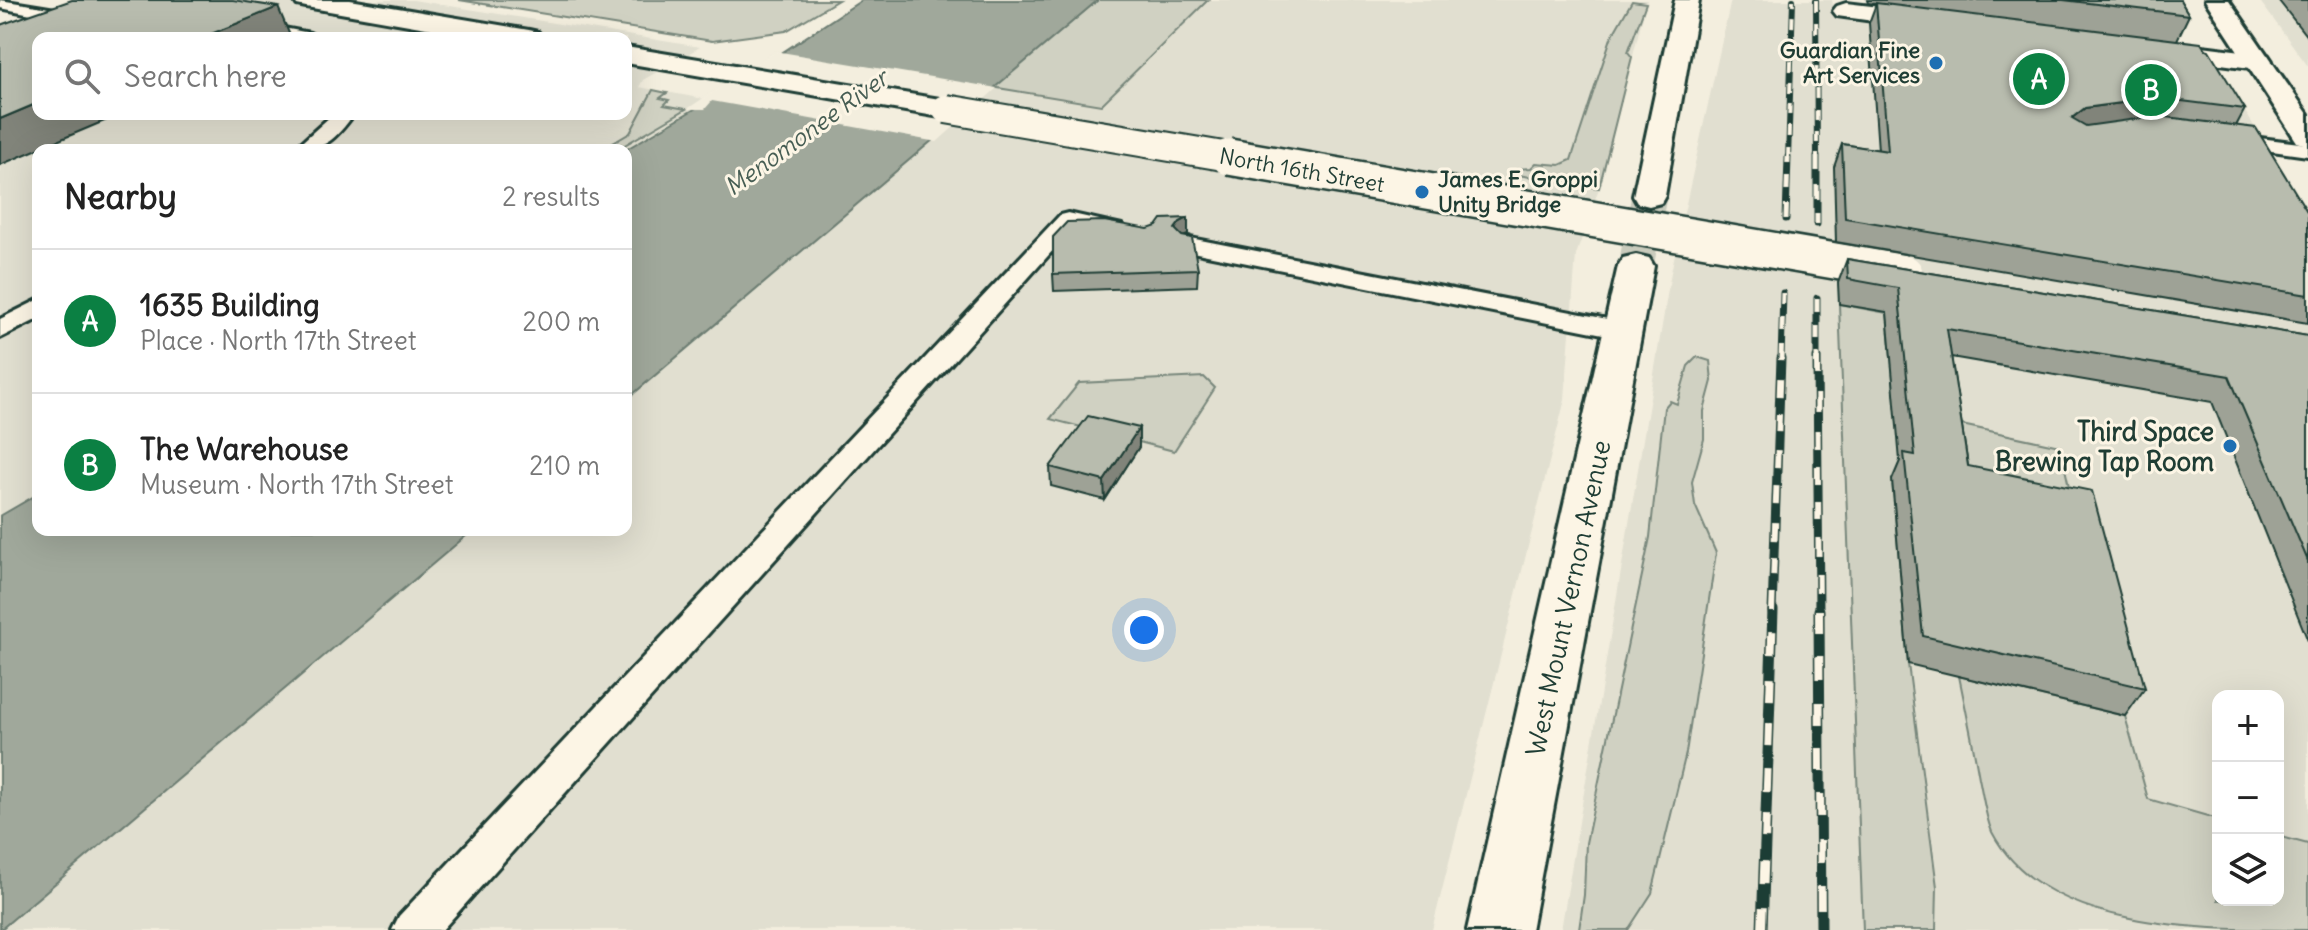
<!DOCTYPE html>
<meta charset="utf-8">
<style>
body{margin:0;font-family:Delius,sans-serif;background:#f2f2f2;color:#222}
.controls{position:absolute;right:24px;bottom:24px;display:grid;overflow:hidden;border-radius:16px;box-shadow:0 8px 32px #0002}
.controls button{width:72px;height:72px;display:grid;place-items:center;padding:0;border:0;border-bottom:2px solid #e0e0e0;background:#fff;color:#222;font:40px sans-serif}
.you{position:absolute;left:1144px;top:630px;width:28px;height:28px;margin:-20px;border:6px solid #fff;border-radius:50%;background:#1a73e8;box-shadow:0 0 0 12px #1a73e833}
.badge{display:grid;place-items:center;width:52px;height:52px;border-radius:50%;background:#0b8043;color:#fff;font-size:26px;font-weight:700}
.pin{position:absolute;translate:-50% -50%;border:4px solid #fff;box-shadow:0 2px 8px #0006}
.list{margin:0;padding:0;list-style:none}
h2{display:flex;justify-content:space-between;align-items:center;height:104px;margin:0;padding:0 32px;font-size:34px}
h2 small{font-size:26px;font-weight:400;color:#767676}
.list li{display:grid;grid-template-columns:52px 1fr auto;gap:24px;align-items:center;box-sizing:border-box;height:144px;padding:0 32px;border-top:2px solid #e0e0e0}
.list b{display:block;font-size:30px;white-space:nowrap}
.list p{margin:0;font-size:26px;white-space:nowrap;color:#767676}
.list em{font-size:26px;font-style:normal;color:#767676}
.icon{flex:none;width:44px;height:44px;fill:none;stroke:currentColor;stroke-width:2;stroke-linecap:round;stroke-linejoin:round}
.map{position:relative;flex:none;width:2308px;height:930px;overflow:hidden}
.search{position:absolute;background:#fff;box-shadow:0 8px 32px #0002;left:32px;top:32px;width:600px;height:88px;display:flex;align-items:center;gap:20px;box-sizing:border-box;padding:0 28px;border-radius:16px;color:#767676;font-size:30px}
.panel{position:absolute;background:#fff;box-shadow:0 8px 32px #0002;left:32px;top:144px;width:600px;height:392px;border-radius:16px}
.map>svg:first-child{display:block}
.built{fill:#e1dfd0;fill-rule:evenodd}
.green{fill:#d0d1c2;stroke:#78877b;stroke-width:2}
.water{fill:#a0a89b;stroke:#6c7d72;stroke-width:2}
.pier{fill:#f3eede}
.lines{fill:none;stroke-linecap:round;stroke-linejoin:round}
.street-tunnel{stroke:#c9cbbc;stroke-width:35;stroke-dasharray:35 18;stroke-linecap:butt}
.lane-casing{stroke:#1f3d34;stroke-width:6}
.street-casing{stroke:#1f3d34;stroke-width:6}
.secondary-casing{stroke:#1f3d34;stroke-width:6}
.lane{fill:#fcf5e5;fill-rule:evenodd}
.street{fill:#fcf5e5;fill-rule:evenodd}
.secondary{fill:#fcf5e5;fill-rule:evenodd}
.rail-far3-casing{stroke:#1f3d34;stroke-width:6}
.rail-far2-casing{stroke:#1f3d34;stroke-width:7}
.rail-far1-casing{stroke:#1f3d34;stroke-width:9}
.rail-casing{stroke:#1f3d34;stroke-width:11}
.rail-far3{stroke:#fcf5e5;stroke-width:4;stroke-dasharray:11;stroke-linecap:butt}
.rail-far2{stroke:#fcf5e5;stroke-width:5;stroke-dasharray:14;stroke-linecap:butt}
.rail-far1{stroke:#fcf5e5;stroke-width:6;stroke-dasharray:18;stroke-linecap:butt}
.rail{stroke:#fcf5e5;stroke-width:8;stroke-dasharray:23;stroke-linecap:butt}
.secondary-bridge-far1-casing{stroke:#1f3d34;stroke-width:32;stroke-linecap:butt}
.secondary-bridge-casing{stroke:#1f3d34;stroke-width:40;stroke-linecap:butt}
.secondary-bridge-far1{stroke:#fcf5e5;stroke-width:28}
.secondary-bridge{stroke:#fcf5e5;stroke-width:35}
.wall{fill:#9ea296;stroke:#1f3d34;stroke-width:2}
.shaded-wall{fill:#81847a;stroke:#1f3d34;stroke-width:2}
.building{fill:#b8bcae;stroke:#1f3d34;stroke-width:2}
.poi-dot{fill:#1f6fb2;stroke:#fcf5e5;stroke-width:3}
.labels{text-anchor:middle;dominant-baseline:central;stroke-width:6;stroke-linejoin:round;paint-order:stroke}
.far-poi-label{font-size:22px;font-weight:bold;fill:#1f3d34;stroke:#fcf5e5;text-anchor:end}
.far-street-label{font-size:22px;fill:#1f3d34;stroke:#fcf5e5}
.far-water-label{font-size:24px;font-style:italic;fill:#465d53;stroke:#fcf5e5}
.poi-label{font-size:26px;font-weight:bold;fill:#1f3d34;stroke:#fcf5e5;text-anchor:end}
.street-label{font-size:26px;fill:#1f3d34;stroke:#fcf5e5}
</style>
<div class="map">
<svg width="2308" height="930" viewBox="0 0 2308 930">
<rect width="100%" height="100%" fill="#f3eede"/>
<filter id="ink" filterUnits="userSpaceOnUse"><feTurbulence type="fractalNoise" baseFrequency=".0125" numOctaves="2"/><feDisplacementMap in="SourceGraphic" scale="16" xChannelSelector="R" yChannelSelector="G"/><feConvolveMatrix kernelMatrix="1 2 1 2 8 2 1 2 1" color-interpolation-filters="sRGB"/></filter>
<g filter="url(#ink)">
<g class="built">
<path d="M 265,0 L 413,0 L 700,47 L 643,80 L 639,87 L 710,100 L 625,150 L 38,150 L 38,494 L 0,516 L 0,55 L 38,114 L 626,114 L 626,38 L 48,38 L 230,14 Z"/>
<path d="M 1098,0 L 1647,0 L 1599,188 L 1576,255 L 1565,399 L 1432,930 L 0,930 L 473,530 L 626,530 L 626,400 Z"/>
<path d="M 1731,0 L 1832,0 L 1835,19 L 2189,61 L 2221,72 L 2308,215 L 2308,930 L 1561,930 L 1671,272 ZM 2218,696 L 2278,696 L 2278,900 L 2218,900 Z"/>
<path d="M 2259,0 L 2308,0 L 2308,66 Z"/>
</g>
<g class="green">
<path d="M 459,0 L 838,0 L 786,31 L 712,41 Z"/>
<path d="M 1098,0 L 1208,0 L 1101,105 L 992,87 Z"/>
<path d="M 1632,1 L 1646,3 L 1628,52 L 1632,57 L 1599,188 L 1512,174 L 1517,169 L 1531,168 L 1536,163 L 1560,165 L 1571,160 L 1611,38 Z"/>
<path d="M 653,90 L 667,93 L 660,98 L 669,100 L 664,105 L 686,109 L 616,150 L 601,150 L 630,133 Z"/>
<path d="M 1839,304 L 1887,313 L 1896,411 L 2060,446 L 2076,518 L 1892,480 L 1908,664 L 1937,887 L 1936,930 L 1863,930 Z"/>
<path d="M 1697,357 L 1710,361 L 1712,381 L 1704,411 L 1704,439 L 1692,482 L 1695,505 L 1716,553 L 1686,753 L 1652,893 L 1628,930 L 1579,930 L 1584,895 L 1586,843 L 1650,537 L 1664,408 L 1670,401 L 1677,404 L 1688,366 Z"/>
<path d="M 1204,377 L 1215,388 L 1174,451 L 1050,419 L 1079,383 Z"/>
<path d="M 1959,676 L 2125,716 L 2148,799 L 2218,819 L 2218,900 L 2278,900 L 2278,836 L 2308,844 L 2308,930 C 2200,930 2043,930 1992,832 C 1985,815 1983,796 1979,778 C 1973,744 1966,710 1959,676 Z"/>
</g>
<g class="water">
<path d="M 862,0 L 1098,0 L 626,400 L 625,150 L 710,100 Z"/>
<path d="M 38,494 L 38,530 L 473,530 L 0,930 L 0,516 Z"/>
</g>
<path class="pier" d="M 775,51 L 997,88 L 937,142 L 712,101 L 705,109 L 687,109 Z"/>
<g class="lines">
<path class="street-tunnel" d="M 1636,266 L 1649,196"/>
<g class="lane-casing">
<g id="lane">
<path d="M 0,0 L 68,11 L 77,16 L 68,21 L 0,8 Z"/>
<path d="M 252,22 L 310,33 L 319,38 L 282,38 L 246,31 L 243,27 L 246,23 Z"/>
<path d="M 333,114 L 354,114 C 335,140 325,150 293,150 Z"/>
<path d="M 2228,134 L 2308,144 L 2308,156 L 2221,144 L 2218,140 L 2221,136 Z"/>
<path d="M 1068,213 L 1122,225 L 1126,230 L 1122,235 L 1114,237 L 1073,228 L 442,930 L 392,930 L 399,916 L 1060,215 Z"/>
<path d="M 1190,238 L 1623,322 L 1632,324 L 1636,330 L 1632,336 L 1623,338 L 1182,250 L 1178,245 L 1182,240 Z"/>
<path d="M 38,300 L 38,319 L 0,338 L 0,319 Z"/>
</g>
</g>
<g class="street-casing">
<g id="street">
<path d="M 1675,0 L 1699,0 L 1665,196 L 1661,203 L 1649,206 L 1637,203 L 1633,196 Z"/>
<path d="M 1846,3 L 1931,13 L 1940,16 L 1944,21 L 1940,26 L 1931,29 L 1837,16 L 1833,11 L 1837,6 Z"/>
<path d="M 2154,40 L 2258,53 L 2268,55 L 2272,61 L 2268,67 L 2258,69 L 2145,54 L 2141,48 L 2145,42 Z"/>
<path d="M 1636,255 L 1649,258 L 1654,266 L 1531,930 L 1467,930 L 1618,266 L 1623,258 Z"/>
</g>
</g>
<g class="secondary-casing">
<g id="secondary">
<path d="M 294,0 L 350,0 L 529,30 L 538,32 L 542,38 L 483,38 L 306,7 L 297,5 Z"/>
<path d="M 2205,0 L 2229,0 L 2308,114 L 2308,145 L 2297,142 Z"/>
<path d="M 626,47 L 946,100 L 956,103 L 961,109 L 956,115 L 946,118 L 626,63 Z"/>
</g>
</g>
<use href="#lane" class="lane"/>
<use href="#street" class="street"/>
<use href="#secondary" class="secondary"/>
<g class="rail-far3-casing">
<g id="rail-far3">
<path d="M 1816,0 L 1817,159"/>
<path d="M 1788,159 L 1793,0"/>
</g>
</g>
<g class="rail-far2-casing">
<g id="rail-far2">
<path d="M 1817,157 L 1817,224"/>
<path d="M 1786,219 L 1788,157"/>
<path d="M 1817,298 L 1817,360"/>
<path d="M 1781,360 L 1783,293"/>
</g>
</g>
<g class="rail-far1-casing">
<g id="rail-far1">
<path d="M 1817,358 L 1819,612"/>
<path d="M 1772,612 L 1781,358"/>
</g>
</g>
<g class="rail-casing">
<g id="rail">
<path d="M 1819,610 L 1821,930"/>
<path d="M 1762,930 L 1773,610"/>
</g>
</g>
<use href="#rail-far3" class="rail-far3"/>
<use href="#rail-far2" class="rail-far2"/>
<use href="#rail-far1" class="rail-far1"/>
<use href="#rail" class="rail"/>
<g class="secondary-bridge-far1-casing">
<path id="secondary-bridge-far1" d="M 946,109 L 1241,159"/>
</g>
<g class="secondary-bridge-casing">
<path id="secondary-bridge" d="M 1229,157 L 1905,273"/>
</g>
<use href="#secondary-bridge-far1" class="secondary-bridge-far1"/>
<use href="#secondary-bridge" class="secondary-bridge"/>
</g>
<g class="wall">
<path d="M 1867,0 L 2180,0 L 2189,15 L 2177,40 L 2245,109 L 2236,126 L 2308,213 L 2308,323 L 1836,242 L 1834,167 L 1842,144 L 1878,150 L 1869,23 L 1876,4 L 1868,3 Z"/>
<path d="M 2279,0 L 2308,0 L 2308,38 L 2279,1 Z"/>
<path d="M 1148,229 L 1188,235 L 1183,237 L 1198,269 L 1197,286 L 1054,291 L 1053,274 Z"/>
<path d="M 1847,259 L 2308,336 L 2308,641 L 2212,402 L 1951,357 L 1968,466 L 2145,688 L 2125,716 L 1908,664 L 1892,480 L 1900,461 L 1887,312 L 1839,304 L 1838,283 Z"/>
<path d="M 1139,428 L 1139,447 L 1105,500 L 1051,486 L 1050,467 Z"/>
</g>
<g class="shaded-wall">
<path d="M 278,7 L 291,38 L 201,38 Z"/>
<path d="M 2158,98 L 2147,120 L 2062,140 L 2072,118 L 2085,108 Z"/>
<path d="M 38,103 L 38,114 L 121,114 L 0,165 L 0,119 Z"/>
<path d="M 1188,218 L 1188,235 L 1180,238 L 1175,229 L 1180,222 Z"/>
<path d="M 1139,428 L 1139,447 L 1105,500 L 1104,481 Z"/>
</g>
<g class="building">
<path d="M 72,0 L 233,0 L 278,7 L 201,38 L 38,38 L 38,103 L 0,119 L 0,25 Z"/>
<path d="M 2063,0 L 2180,0 L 2189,15 Z"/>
<path d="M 1876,3 L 2201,43 L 2205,49 L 2209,50 L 2245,109 L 2158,98 L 2085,108 L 2072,118 L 2086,126 L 2158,116 L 2256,128 L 2308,213 L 2308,295 L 1845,218 L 1842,144 L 1888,151 Z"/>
<path d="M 1188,218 L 1180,222 L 1175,229 L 1182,236 L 1192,238 L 1198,269 L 1053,274 L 1053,237 L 1067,222 L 1104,221 L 1148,229 L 1157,226 L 1162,219 Z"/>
<path d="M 1847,259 L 2308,336 L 2308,561 L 2229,376 L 1947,329 L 1968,466 L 2092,491 L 2145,688 L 1923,636 L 1904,453 L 1915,455 L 1898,288 L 1848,279 Z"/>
<path d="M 1088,416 L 1139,428 L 1104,481 L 1050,467 Z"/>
</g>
</g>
<g class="poi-dot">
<circle cx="1936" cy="63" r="8"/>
<circle cx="1422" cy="192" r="8"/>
<circle cx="2230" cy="446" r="8"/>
</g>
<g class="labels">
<g class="far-poi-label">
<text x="1920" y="50">Guardian Fine<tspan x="1920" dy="25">Art Services</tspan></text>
<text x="1438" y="179" text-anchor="start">James E. Groppi<tspan x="1438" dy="25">Unity Bridge</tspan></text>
</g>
<g class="far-street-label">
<text transform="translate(1302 170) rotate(10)">North 16th Street</text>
</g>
<g class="far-water-label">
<text transform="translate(806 132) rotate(-36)">Menomonee River</text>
</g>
<g class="poi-label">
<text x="2214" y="431">Third Space<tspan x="2214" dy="30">Brewing Tap Room</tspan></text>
</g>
<g class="street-label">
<text transform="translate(1568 598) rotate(-78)">West Mount Vernon Avenue</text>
</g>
</g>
</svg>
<div class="controls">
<button>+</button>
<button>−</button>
<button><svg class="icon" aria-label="layers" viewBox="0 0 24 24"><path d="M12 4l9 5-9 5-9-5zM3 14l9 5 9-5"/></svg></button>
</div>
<div class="you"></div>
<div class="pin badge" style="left:2039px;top:79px">A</div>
<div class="pin badge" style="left:2151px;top:90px">B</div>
<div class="search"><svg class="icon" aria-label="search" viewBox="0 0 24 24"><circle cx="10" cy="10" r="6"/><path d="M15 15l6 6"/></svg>Search here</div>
<section class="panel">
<h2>Nearby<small>2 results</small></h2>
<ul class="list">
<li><span class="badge">A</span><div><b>1635 Building</b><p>Place · North 17th Street</p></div><em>200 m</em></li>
<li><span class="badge">B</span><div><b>The Warehouse</b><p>Museum · North 17th Street</p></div><em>210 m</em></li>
</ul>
</section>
</div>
